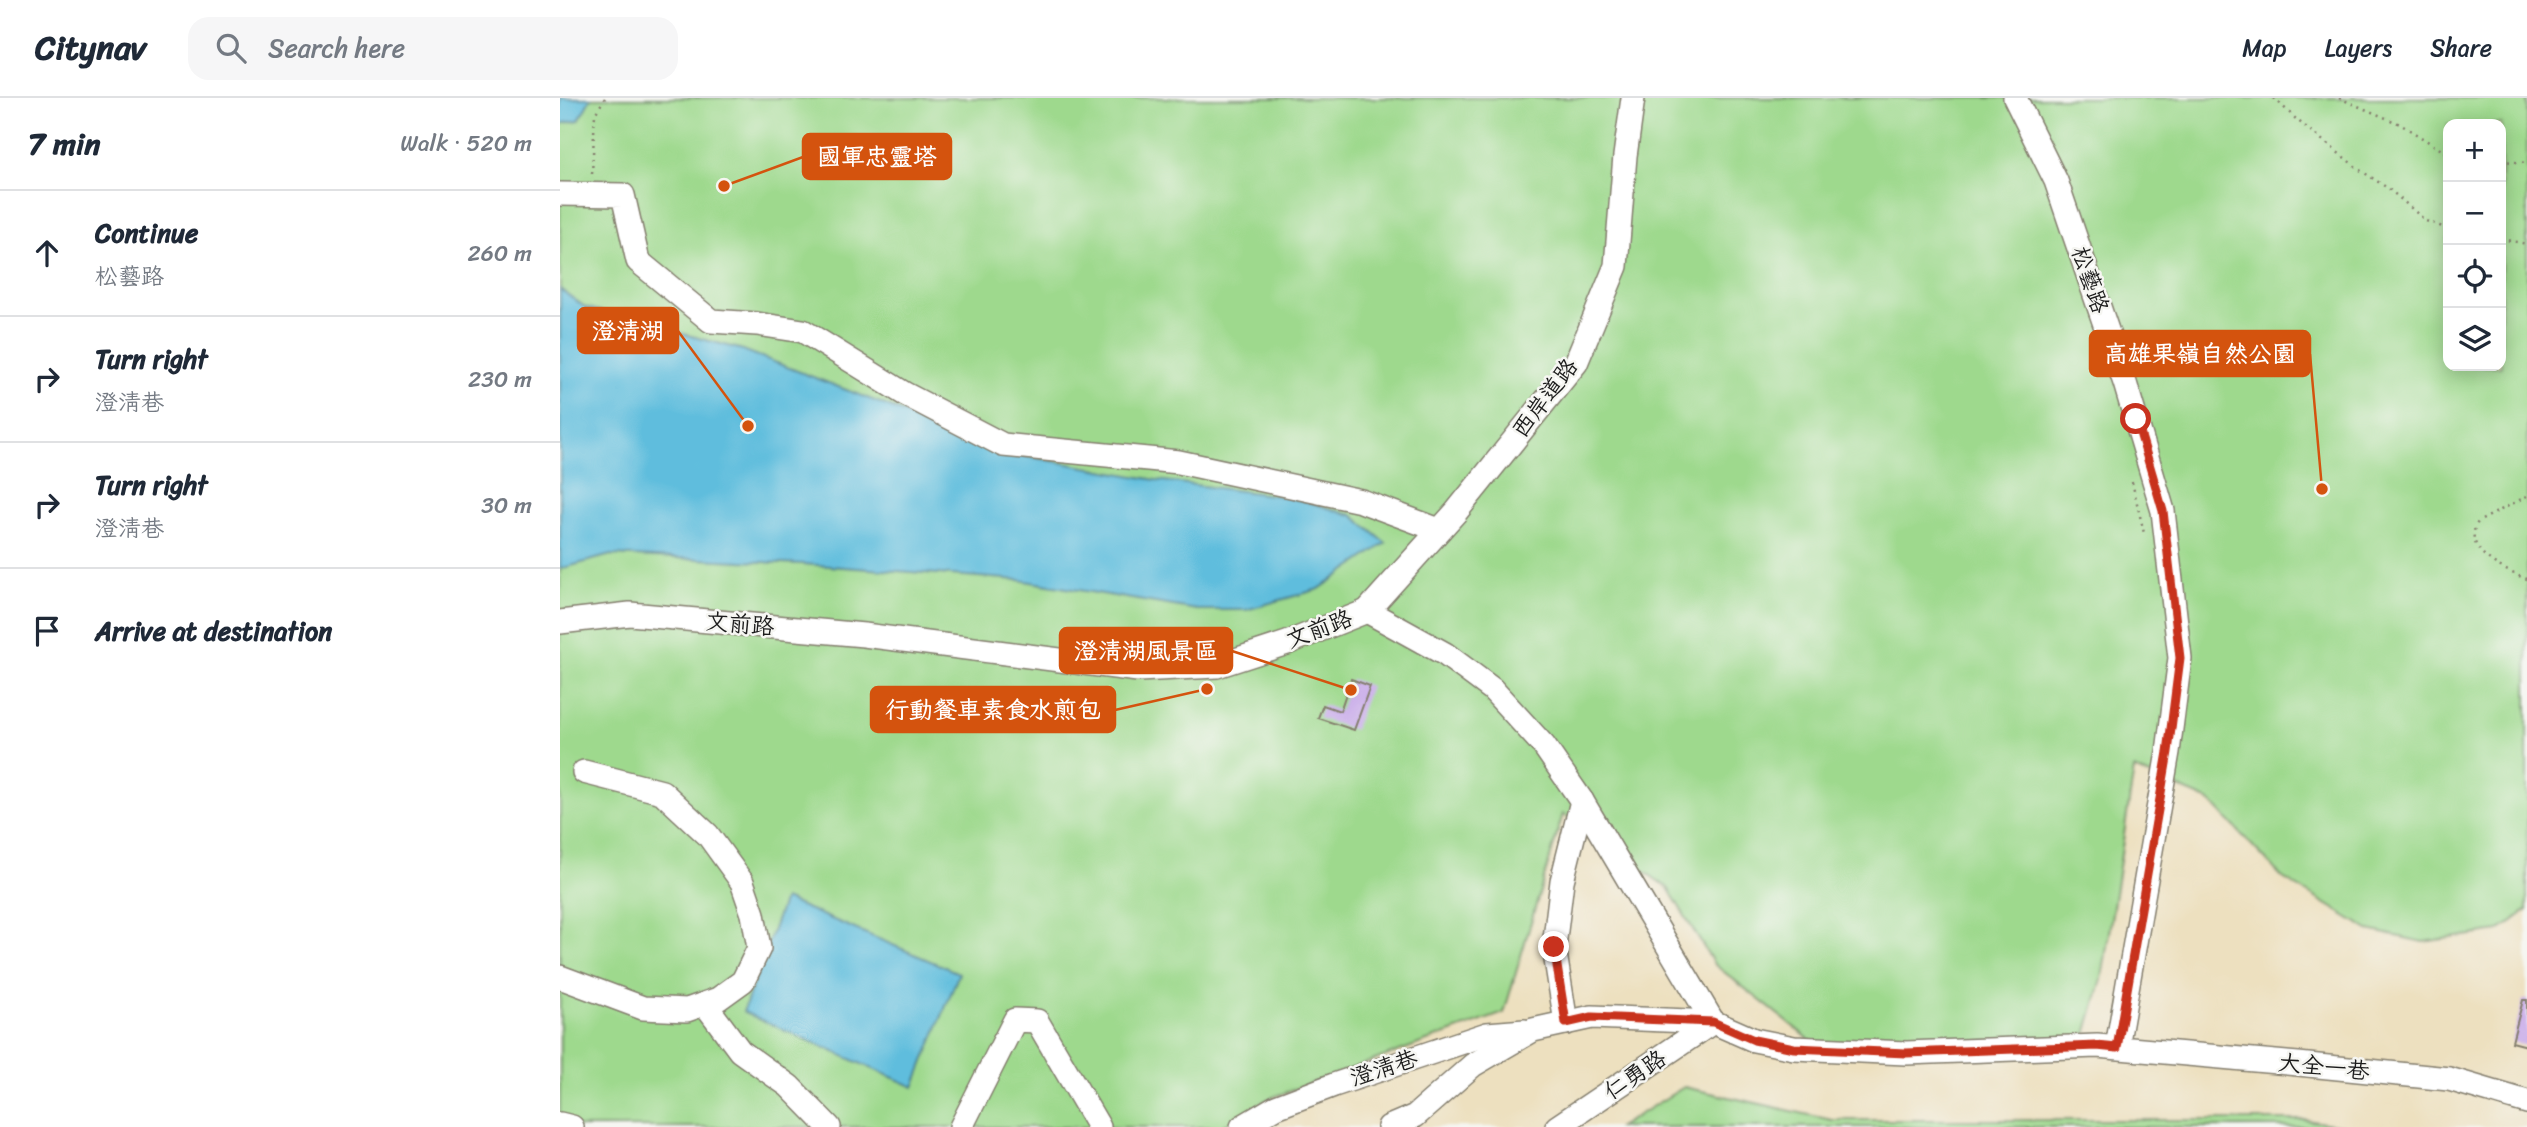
<!DOCTYPE html>
<meta charset="utf-8">
<style>
body{margin:0;font-family:Sriracha,"LXGW WenKai TC",sans-serif;background:#f6f6f7;color:#1f2937}
.controls{position:absolute;right:21px;top:21px;display:grid;overflow:hidden;border-radius:14px;box-shadow:0 4px 18px #0003}
.controls button{width:63px;height:63px;display:grid;place-items:center;padding:0;border:0;border-bottom:2px solid #e0e1e3;background:#fff;color:#1f2937;font:35px sans-serif}
.stop{position:absolute;width:21px;height:21px;margin:-16px;border:5px solid #c8321e;border-radius:50%;background:#fff}
.stop.end{background:#c8321e;border-color:#fff;box-shadow:0 2px 7px #0008}
.list{margin:0;padding:0;list-style:none}
h2{display:flex;justify-content:space-between;align-items:center;height:91px;margin:0;padding:0 28px;font-size:30px}
h2 small{font-size:23px;font-weight:400;color:#747a83}
.list li{display:grid;grid-template-columns:46px 1fr auto;gap:21px;align-items:center;box-sizing:border-box;height:126px;padding:0 28px;border-top:2px solid #e0e1e3}
.list b{display:block;font-size:26px;white-space:nowrap}
.list p{margin:0;font-size:23px;white-space:nowrap;color:#747a83}
.list em{font-size:23px;font-style:normal;color:#747a83}
.icon{flex:none;width:38px;height:38px;fill:none;stroke:currentColor;stroke-width:2;stroke-linecap:round;stroke-linejoin:round}
.map{position:relative;flex:none;width:1967px;height:1029px;overflow:hidden}
header{display:flex;align-items:center;gap:42px;box-sizing:border-box;height:98px;padding:0 35px;background:#fff;border-bottom:2px solid #e0e1e3}
header strong{font-size:33px}
nav{display:flex;gap:38px;margin-inline-start:auto;font-size:24px}
.search{width:490px;height:63px;background:#f6f6f7;display:flex;align-items:center;gap:18px;box-sizing:border-box;padding:0 24px;border-radius:21px;color:#747a83;font-size:26px}
main{display:flex}
aside{flex:1;background:#fff}
.map>svg:first-child{display:block}
.green{fill:#9ed98d;stroke:#5d7a54;stroke-width:2;fill-rule:evenodd}
.water{fill:#5fbddd;stroke:#3e6c7c;stroke-width:2}
.building{fill:#c7a9e9}
.lines{fill:none;stroke-linecap:round;stroke-linejoin:round}
.minor-casing{stroke:#847e6e;stroke-width:26}
.path{stroke:#847e6e;stroke-width:2.5;stroke-dasharray:2 5;stroke-linecap:butt}
.minor{stroke:#fff;stroke-width:23}
.route{stroke:#c8321e;stroke-width:9}
.labels{text-anchor:middle;dominant-baseline:central;stroke-width:5;stroke-linejoin:round;paint-order:stroke}
.street-label{font-size:23px;fill:#1c1c1c;stroke:#f6f6f2}
.leader{fill:none;stroke:#d4530e;stroke-width:2.5}
.callout-dot{fill:#d4530e;stroke:#f6f6f2;stroke-width:2.5}
.callout{fill:#d4530e;stroke:#d4530e;stroke-width:2.5}
.callout-label{font-size:24px;text-anchor:middle;font-weight:bold;fill:#fff}
</style>
<header>
<strong>Citynav</strong>
<div class="search"><svg class="icon" aria-label="search" viewBox="0 0 24 24"><circle cx="10" cy="10" r="6"/><path d="M15 15l6 6"/></svg>Search here</div>
<nav><a>Map</a><a>Layers</a><a>Share</a></nav>
</header>
<main>
<aside>
<h2>7 min<small>Walk · 520 m</small></h2>
<ul class="list">
<li><svg class="icon" aria-label="ahead" viewBox="0 0 24 24"><path d="M12 20V5M6 11l6-6 6 6"/></svg><div><b>Continue</b><p>松藝路</p></div><em>260 m</em></li>
<li><svg class="icon" aria-label="right" viewBox="0 0 24 24"><path d="M7 20v-9h11M14 6l5 5-5 5"/></svg><div><b>Turn right</b><p>澄清巷</p></div><em>230 m</em></li>
<li><svg class="icon" aria-label="right" viewBox="0 0 24 24"><path d="M7 20v-9h11M14 6l5 5-5 5"/></svg><div><b>Turn right</b><p>澄清巷</p></div><em>30 m</em></li>
<li><svg class="icon" aria-label="arrive" viewBox="0 0 24 24"><path d="M6 21V4h12l-3 4 3 4H6"/></svg><div><b>Arrive at destination</b></div></li>
</ul>
</aside>
<div class="map">
<svg width="1967" height="1029" viewBox="0 0 1967 1029">
<rect width="100%" height="100%" fill="#f6f6f2"/>
<filter id="ink" filterUnits="userSpaceOnUse"><feTurbulence type="fractalNoise" baseFrequency=".0143" numOctaves="2"/><feDisplacementMap in="SourceGraphic" scale="14" xChannelSelector="R" yChannelSelector="G"/><feConvolveMatrix kernelMatrix="1 2 1 2 8 2 1 2 1" color-interpolation-filters="sRGB"/></filter>
<filter id="wash" filterUnits="userSpaceOnUse"><feTurbulence type="fractalNoise" baseFrequency=".00686" numOctaves="4" result="noise"/><feDisplacementMap in="SourceGraphic" scale="28" xChannelSelector="R" yChannelSelector="G"/><feGaussianBlur stdDeviation="1.57" result="paint"/><feColorMatrix in="noise" values="0 0 0 0 0 0 0 0 0 0 0 0 0 0 0 0 0 1.4 0 .05"/><feComposite in="paint" operator="in"/></filter>
<g filter="url(#wash)">
<rect width="100%" height="100%" fill="#ede0bf"/>
<g class="green">
<path d="M 0,0 L 1967,0 L 1967,812 L 1939,833 L 1863,844 L 1809,832 L 1723,780 L 1650,703 L 1574,671 L 1542,881 L 1525,940 L 1258,948 L 1154,866 L 1108,790 L 1003,716 L 944,915 L 708,1001 L 661,1029 L 0,1029 ZM 1888,26 L 1941,26 L 1941,268 L 1888,268 Z"/>
<path d="M 1124,989 L 1272,1022 L 1746,1022 L 1791,1029 L 1059,1029 Z"/>
</g>
<g class="water">
<path d="M 0,0 L 31,0 L 19,22 L 0,26 Z"/>
<path d="M 0,191 L 25,209 L 183,252 L 320,305 L 433,352 L 596,382 L 720,398 L 748,404 L 792,417 L 826,445 L 759,491 L 686,512 L 637,512 L 459,482 L 242,466 L 51,457 L 0,471 Z"/>
<path d="M 224,801 L 399,875 L 354,989 L 183,914 Z"/>
</g>
<g id="blocks">
<g class="building">
<path d="M 791,581 L 810,588 L 794,632 L 758,620 L 763,607 L 780,613 Z"/>
<path d="M 1963,902 L 1967,902 L 1967,948 L 1952,944 Z"/>
</g>
</g>
</g>
<g filter="url(#ink)">
<use href="#blocks" fill-opacity="0" stroke="#847e6e" stroke-width="2"/>
<g class="lines">
<g class="minor-casing">
<g id="minor">
<path d="M 1455,0 L 1496,83 L 1565,285 L 1603,413 L 1620,560 L 1608,654 L 1557,949"/>
<path d="M 0,96 L 63,97 L 78,163 L 151,223 L 197,226 L 243,233 L 345,296 L 443,347 L 619,364 L 801,403 L 879,432"/>
<path d="M 807,513 L 885,556 L 932,591 L 984,648 L 1022,703 L 1153,924"/>
<path d="M 0,524 L 70,516 L 304,537 L 578,572 L 657,568 L 727,545 L 807,513 L 896,414 L 1016,265 L 1056,168 L 1065,58 L 1073,0"/>
<path d="M 0,879 L 83,910 L 127,912 L 158,901 L 183,883 L 199,850 L 193,816 L 182,784 L 148,737 L 102,694 L 24,674"/>
<path d="M 145,906 L 180,953 L 229,988 L 269,1029"/>
<path d="M 1006,925 L 994,849 L 1002,783 L 1022,703"/>
<path d="M 0,1026 L 12,1029"/>
<path d="M 401,1029 L 455,922 L 477,923 L 539,1029"/>
<path d="M 682,1029 L 716,1009 L 774,987 L 927,936 L 965,933"/>
<path d="M 829,1029 L 855,1018 L 913,967 L 973,932 L 1032,919 L 1153,924 L 1194,942 L 1234,950 L 1346,955 L 1537,948 L 1738,966 L 1889,981 L 1967,1004"/>
<path d="M 997,1029 L 1153,924"/>
</g>
</g>
<g class="path">
<path d="M 1714,0 L 1737,22 L 1800,72 L 1829,91 L 1866,123 L 1888,131"/>
<path d="M 1779,0 L 1840,26 L 1888,56"/>
<path d="M 1941,63 L 1967,65"/>
<path d="M 32,76 L 35,16 L 45,0"/>
<path d="M 1941,141 L 1967,146"/>
<path d="M 1572,384 L 1584,435"/>
<path d="M 1967,398 L 1918,424 C 1899,452 1947,474 1967,481"/>
</g>
<use href="#minor" class="minor"/>
</g>
</g>
<g class="lines" filter="url(#ink)">
<path class="route" d="M 994,849 L 1006,925 L 1032,919 L 1153,924 L 1194,942 L 1234,950 L 1346,955 L 1537,948 L 1557,950 L 1608,654 L 1620,560 L 1603,413 L 1576,321"/>
</g>
<g class="labels">
<g class="street-label">
<text transform="translate(1530 182) rotate(71)">松藝路</text>
<text transform="translate(985 300) rotate(-53)">西岸道路</text>
<text transform="translate(180 526) rotate(5)">文前路</text>
<text transform="translate(759 531) rotate(-21)">文前路</text>
<text transform="translate(1764 969) rotate(6)">大全一巷</text>
<text transform="translate(824 970) rotate(-18)">澄清巷</text>
<text transform="translate(1075 977) rotate(-34)">仁勇路</text>
</g>
</g>
<path class="leader" d="M164 88L243 59M188 328L118 233M1762 391L1750 256M791 592L672 553M647 591L555 612"/>
<g class="callout-dot">
<circle cx="164" cy="88" r="7"/>
<circle cx="188" cy="328" r="7"/>
<circle cx="1762" cy="391" r="7"/>
<circle cx="791" cy="592" r="7"/>
<circle cx="647" cy="591" r="7"/>
</g>
<g class="callout">
<rect x="243" y="36" width="148" height="45" rx="7"/>
<rect x="18" y="210" width="100" height="45" rx="7"/>
<rect x="1530" y="233" width="220" height="45" rx="7"/>
<rect x="500" y="530" width="172" height="45" rx="7"/>
<rect x="311" y="589" width="244" height="45" rx="7"/>
</g>
<g class="callout-label">
<text x="317" y="67">國軍忠靈塔</text>
<text x="68" y="241">澄清湖</text>
<text x="1640" y="264">高雄果嶺自然公園</text>
<text x="586" y="561">澄清湖風景區</text>
<text x="433" y="620">行動餐車素食水煎包</text>
</g>
</svg>
<div class="controls">
<button>+</button>
<button>−</button>
<button><svg class="icon" aria-label="locate" viewBox="0 0 24 24"><circle cx="12" cy="12" r="6"/><path d="M12 2v4M12 18v4M2 12h4M18 12h4"/></svg></button>
<button><svg class="icon" aria-label="layers" viewBox="0 0 24 24"><path d="M12 4l9 5-9 5-9-5zM3 14l9 5 9-5"/></svg></button>
</div>
<div class="stop" style="left:1576px;top:321px"></div>
<div class="stop end" style="left:994px;top:849px"></div>
</div>
</main>
